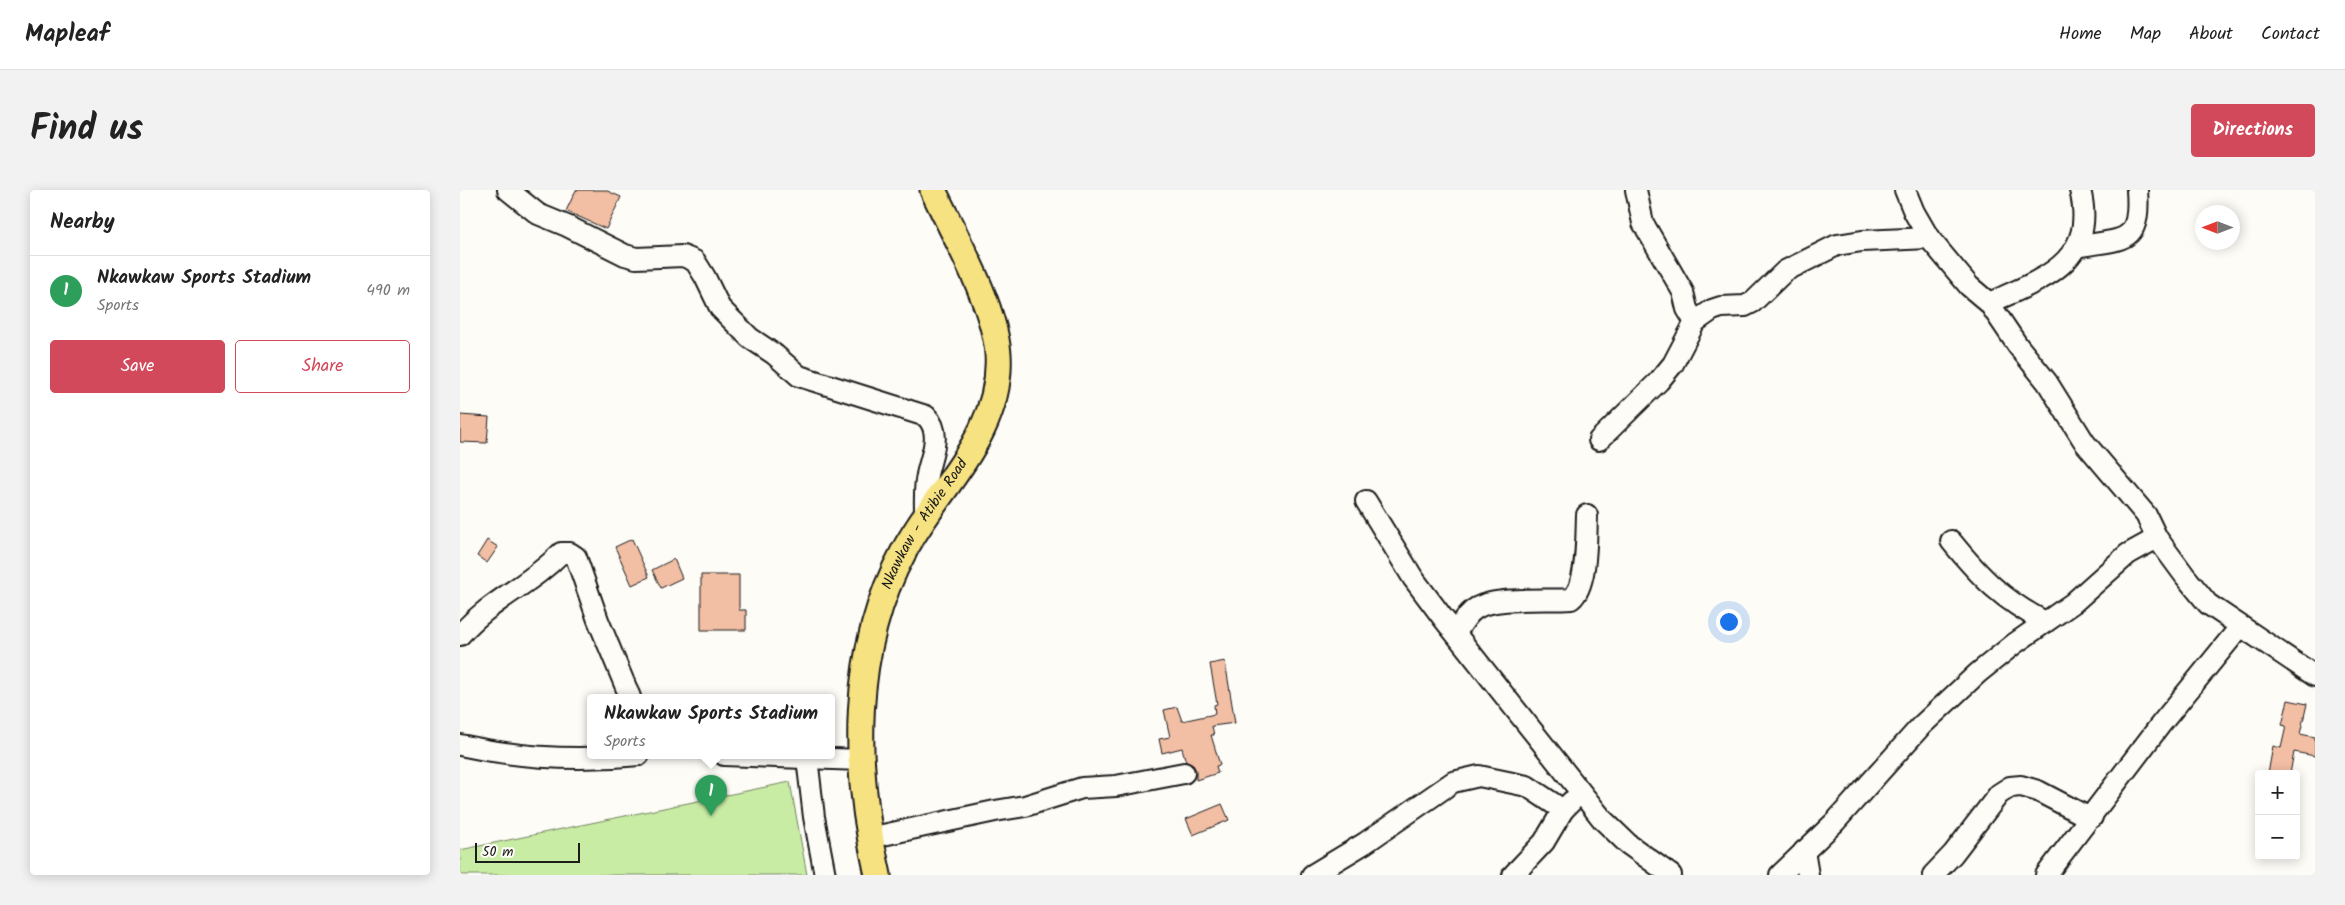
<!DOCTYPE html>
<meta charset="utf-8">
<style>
body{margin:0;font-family:Kalam,sans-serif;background:#f2f2f2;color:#222}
.controls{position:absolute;right:15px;bottom:15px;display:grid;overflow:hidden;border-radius:5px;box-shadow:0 2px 12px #0003}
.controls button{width:45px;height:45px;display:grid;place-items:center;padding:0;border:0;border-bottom:1px solid #e0e0e0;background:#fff;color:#222;font:25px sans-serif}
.compass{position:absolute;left:1735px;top:15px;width:45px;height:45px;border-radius:50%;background:#fff;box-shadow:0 2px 12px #0003;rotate:270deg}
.scale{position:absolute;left:15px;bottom:12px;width:105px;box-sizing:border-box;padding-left:5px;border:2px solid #1c1c1c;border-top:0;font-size:14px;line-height:18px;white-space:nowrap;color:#1c1c1c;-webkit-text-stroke:4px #fdfcf7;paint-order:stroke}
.you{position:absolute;left:1268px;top:431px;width:18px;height:18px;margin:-12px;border:4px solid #fff;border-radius:50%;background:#1a73e8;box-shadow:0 0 0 8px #1a73e833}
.badge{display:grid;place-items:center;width:32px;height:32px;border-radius:50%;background:#d1495b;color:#fff;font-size:16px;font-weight:700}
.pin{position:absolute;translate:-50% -41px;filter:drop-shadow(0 1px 2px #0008)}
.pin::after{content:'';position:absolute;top:26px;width:18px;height:15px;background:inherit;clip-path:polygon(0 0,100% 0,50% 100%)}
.popup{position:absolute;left:127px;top:504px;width:248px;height:65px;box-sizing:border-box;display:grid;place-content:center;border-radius:5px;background:#fff;filter:drop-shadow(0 1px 4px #0005);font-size:16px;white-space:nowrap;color:#767676}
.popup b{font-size:19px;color:#222}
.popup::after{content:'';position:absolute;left:50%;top:100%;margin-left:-10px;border:10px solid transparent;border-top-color:#fff}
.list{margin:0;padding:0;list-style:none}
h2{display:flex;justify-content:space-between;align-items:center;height:65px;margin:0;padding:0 20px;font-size:21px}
h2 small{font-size:16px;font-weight:400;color:#767676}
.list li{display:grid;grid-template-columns:32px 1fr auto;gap:15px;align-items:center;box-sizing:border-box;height:70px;padding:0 20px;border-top:1px solid #e0e0e0}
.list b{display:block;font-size:19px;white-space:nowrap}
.list p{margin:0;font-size:16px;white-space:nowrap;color:#767676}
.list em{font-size:16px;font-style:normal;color:#767676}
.actions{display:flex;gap:10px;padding:15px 20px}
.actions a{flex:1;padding:11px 0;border:1px solid #d1495b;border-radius:5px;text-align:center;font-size:18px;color:#d1495b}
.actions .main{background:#d1495b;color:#fff}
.map{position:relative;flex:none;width:1855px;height:685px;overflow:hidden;border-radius:5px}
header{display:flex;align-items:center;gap:30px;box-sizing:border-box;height:70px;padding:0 25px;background:#fff;border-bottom:1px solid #e0e0e0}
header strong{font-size:24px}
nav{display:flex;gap:28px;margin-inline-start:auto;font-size:18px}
.intro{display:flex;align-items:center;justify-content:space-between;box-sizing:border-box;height:120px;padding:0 30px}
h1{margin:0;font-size:35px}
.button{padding:12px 22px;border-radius:5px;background:#d1495b;color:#fff;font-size:18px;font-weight:700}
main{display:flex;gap:30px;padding:0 30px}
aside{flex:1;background:#fff;border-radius:5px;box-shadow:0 2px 12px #0003}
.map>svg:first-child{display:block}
.green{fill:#c9eca5;stroke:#728460}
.building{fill:#f2bea4;stroke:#1c1c1c}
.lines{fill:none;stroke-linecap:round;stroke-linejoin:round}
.minor-casing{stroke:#1c1c1c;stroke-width:24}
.major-casing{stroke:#1c1c1c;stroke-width:29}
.minor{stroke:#fdfcf7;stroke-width:20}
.major{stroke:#f7e281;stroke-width:25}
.labels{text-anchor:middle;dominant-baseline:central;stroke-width:4;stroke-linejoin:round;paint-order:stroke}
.street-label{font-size:15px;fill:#1c1c1c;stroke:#fdfcf7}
</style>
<header>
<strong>Mapleaf</strong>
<nav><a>Home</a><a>Map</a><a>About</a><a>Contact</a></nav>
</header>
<div class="intro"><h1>Find us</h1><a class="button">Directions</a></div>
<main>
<aside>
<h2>Nearby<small></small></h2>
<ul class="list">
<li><span class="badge" style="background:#2e9e5b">1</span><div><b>Nkawkaw Sports Stadium</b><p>Sports</p></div><em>490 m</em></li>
</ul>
<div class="actions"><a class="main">Save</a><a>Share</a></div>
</aside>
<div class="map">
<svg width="1855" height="685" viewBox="0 0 1855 685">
<rect width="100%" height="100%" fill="#fdfcf7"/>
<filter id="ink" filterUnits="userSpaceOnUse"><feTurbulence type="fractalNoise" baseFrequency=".02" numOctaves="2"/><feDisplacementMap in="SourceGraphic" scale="10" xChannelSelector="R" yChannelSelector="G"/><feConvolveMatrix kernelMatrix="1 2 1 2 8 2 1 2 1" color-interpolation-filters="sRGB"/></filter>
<g filter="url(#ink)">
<path class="green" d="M 330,592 L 347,685 L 0,685 L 0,660 Z"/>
<g class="building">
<path d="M 116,0 L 145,0 L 161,7 L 146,39 L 106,21 Z"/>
<path d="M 0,225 L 29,227 L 27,253 L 0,252 Z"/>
<path d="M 172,349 L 189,387 L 172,395 L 155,357 Z"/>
<path d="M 27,350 L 38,357 L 27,373 L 17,366 Z"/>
<path d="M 214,369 L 222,388 L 201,398 L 192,380 Z"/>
<path d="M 241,385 L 279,385 L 279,420 L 286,420 L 286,440 L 241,440 Z"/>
<path d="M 765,471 L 775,533 L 752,536 L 754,545 L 751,545 L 760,575 L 756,576 L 758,583 L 736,590 L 736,580 L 733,575 L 726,572 L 722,558 L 702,563 L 699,549 L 710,547 L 704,520 L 717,517 L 722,531 L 755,524 L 754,515 L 757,514 L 750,474 Z"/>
<path d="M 1828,510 L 1847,514 L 1840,544 L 1855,547 L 1855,566 L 1834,562 L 1830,584 L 1808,584 L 1813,556 L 1821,558 L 1826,536 L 1822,535 Z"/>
<path d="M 762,614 L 769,630 L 733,645 L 726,629 Z"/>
</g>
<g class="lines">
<g class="minor-casing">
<g id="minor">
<path d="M 48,0 L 78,24 L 107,36 L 165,65 L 176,68 L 223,66 L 235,71 L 245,87 L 260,118 L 290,148 L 314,164 L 339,186 L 466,226 C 483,243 471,265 467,285 C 464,298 465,310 465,323"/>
<path d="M 1176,0 L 1183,33 L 1223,102 L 1227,119 L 1235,132"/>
<path d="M 1445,0 L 1454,22 L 1469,48 L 1509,96 L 1529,113 L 1558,156 L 1587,192 L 1625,253 L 1686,325 L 1697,348 L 1725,386 L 1748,414 L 1855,486"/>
<path d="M 1616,57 C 1663,48 1681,56 1677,0"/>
<path d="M 1529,113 C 1583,89 1638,72 1620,0"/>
<path d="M 1139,250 L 1199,191 L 1213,174 L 1235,132 L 1252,120 L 1261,117 L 1285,116 L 1293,112 L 1325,81 L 1377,55 L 1402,51 L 1469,48"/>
<path d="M 906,311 L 953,388 L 983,428 L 1143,630 L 1168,654 L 1211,685"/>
<path d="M 1491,351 C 1521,388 1543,410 1585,432"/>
<path d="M 996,443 C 1001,435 1007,424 1015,419 C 1034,406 1088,411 1111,409 C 1128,396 1126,346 1127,325"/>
<path d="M 0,445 C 30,410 70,395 101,363 L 110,363 L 116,367 L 138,430 L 170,507"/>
<path d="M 0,555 C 58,568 120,571 179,565"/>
<path d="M 264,565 L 401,570"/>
<path d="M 347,568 L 354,627 L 365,685"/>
<path d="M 409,648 L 535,621 L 565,616 L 622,598 L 656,596 L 724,583"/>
<path d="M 1344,661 L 1348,685"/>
<path d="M 852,685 L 905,653 L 993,592 L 1019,586 L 1067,596 L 1103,620"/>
<path d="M 1053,685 L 1084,652 L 1103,620 L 1112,611"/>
<path d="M 1320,685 L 1375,632 L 1461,536 L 1518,483 L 1554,454 L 1613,413 L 1668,364 L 1697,348"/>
<path d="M 1473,685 L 1493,664 L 1539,604 L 1550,597 L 1561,596 L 1578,601 L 1622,624 L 1632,627"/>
<path d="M 1586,685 L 1701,534 L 1780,437"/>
</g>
</g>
<g class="major-casing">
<g id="major">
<path id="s1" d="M 418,685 C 393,578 390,460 444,361 C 478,297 543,244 538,164 C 534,113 495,47 473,0"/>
</g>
</g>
<use href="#minor" class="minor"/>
<use href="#major" class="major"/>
</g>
</g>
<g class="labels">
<g class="street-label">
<text stroke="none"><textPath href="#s1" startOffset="366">Nkawkaw - Atibie Road</textPath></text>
</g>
</g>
</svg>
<div class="controls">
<button>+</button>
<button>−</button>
</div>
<svg class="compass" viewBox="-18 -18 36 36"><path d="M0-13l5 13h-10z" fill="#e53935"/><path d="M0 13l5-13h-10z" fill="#767676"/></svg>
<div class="scale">50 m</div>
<div class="you"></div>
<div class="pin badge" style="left:251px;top:626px;background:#2e9e5b">1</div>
<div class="popup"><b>Nkawkaw Sports Stadium</b>Sports</div>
</div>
</main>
